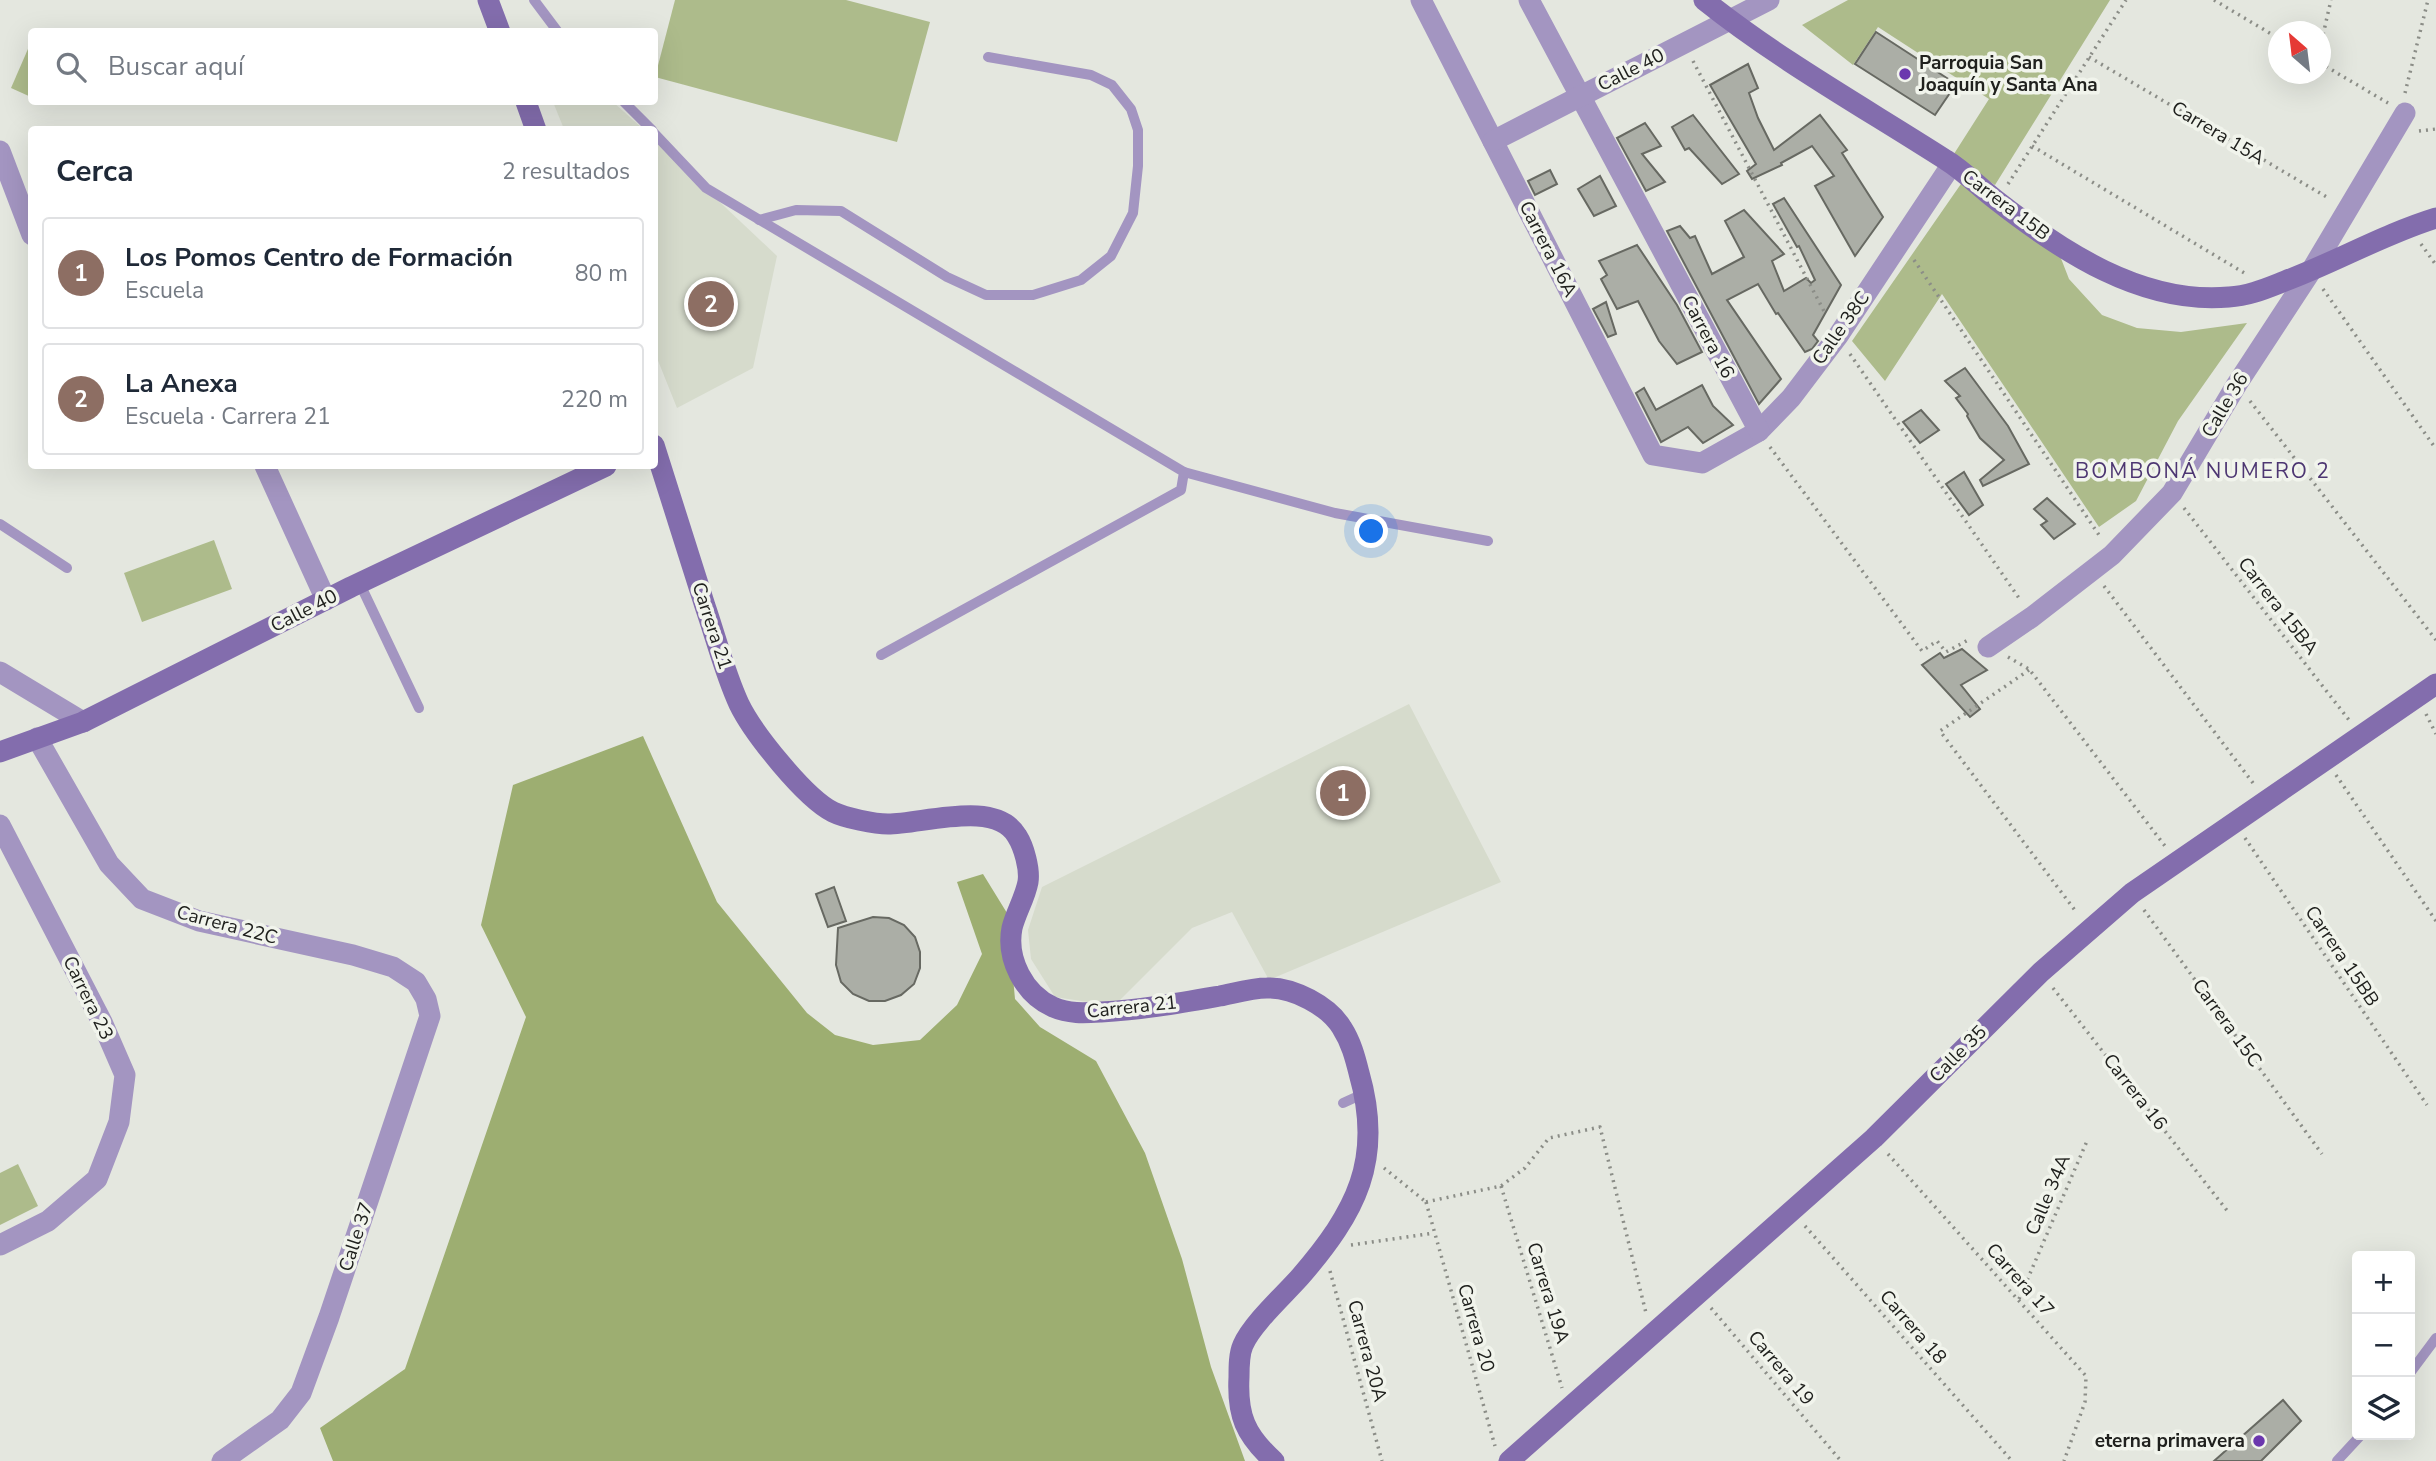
<!DOCTYPE html>
<html lang="es">
<meta charset="utf-8">
<style>
body{margin:0;font-family:"Nunito Sans",sans-serif;background:#f2f2f3;color:#1f2937}
.controls{position:absolute;right:21px;bottom:21px;display:grid;overflow:hidden;border-radius:7px;box-shadow:0 7px 28px #0002}
.controls button{width:63px;height:63px;display:grid;place-items:center;padding:0;border:0;border-bottom:2px solid #e0e1e3;background:#fff;color:#1f2937;font:35px sans-serif}
.compass{position:absolute;left:2268px;top:21px;width:63px;height:63px;border-radius:50%;background:#fff;box-shadow:0 7px 28px #0002;rotate:332deg}
.you{position:absolute;left:1372px;top:532px;width:24px;height:24px;margin:-18px;border:5px solid #fff;border-radius:50%;background:#1a73e8;box-shadow:0 0 0 10px #1a73e833}
.badge{display:grid;place-items:center;width:46px;height:46px;border-radius:50%;background:#7c3aed;color:#fff;font-size:23px;font-weight:700}
.pin{position:absolute;translate:-50% -50%;border:4px solid #fff;box-shadow:0 2px 7px #0006}
.list{margin:0;padding:0;list-style:none}
h2{display:flex;justify-content:space-between;align-items:center;height:91px;margin:0;padding:0 28px;font-size:30px}
h2 small{font-size:23px;font-weight:400;color:#747a83}
.list li{display:grid;grid-template-columns:46px 1fr auto;gap:21px;align-items:center;box-sizing:border-box;height:112px;margin:0 14px 14px;padding:0 14px;border:2px solid #e0e1e3;border-radius:7px}
.list b{display:block;font-size:26px;white-space:nowrap}
.list p{margin:0;font-size:23px;white-space:nowrap;color:#747a83}
.list em{font-size:23px;font-style:normal;color:#747a83}
.icon{flex:none;width:38px;height:38px;fill:none;stroke:currentColor;stroke-width:2;stroke-linecap:round;stroke-linejoin:round}
.map{position:relative;flex:none;width:2436px;height:1461px;overflow:hidden}
.search{position:absolute;background:#fff;box-shadow:0 7px 28px #0002;left:28px;top:28px;width:630px;height:77px;display:flex;align-items:center;gap:18px;box-sizing:border-box;padding:0 24px;border-radius:7px;color:#747a83;font-size:26px}
.panel{position:absolute;background:#fff;box-shadow:0 7px 28px #0002;left:28px;top:126px;width:630px;height:343px;border-radius:7px}
.map>svg:first-child{display:block}
.built{fill:#d6dbcc}
.green{fill:#adbb8b}
.forest{fill:#9dae71}
.building{fill:#abaea6;stroke:#676962;stroke-width:2}
.lines{fill:none;stroke-linecap:round;stroke-linejoin:round}
.path{stroke:#8b8d87;stroke-width:3.5;stroke-dasharray:2 5;stroke-linecap:butt}
.lane{stroke:#a395c1;stroke-width:10}
.street{stroke:#a395c1;stroke-width:21}
.secondary{stroke:#836dad;stroke-width:21}
.poi-dot{fill:#6b37ae;stroke:#f1f4ec;stroke-width:2.5}
.labels{text-anchor:middle;dominant-baseline:central;stroke-width:7;stroke-linejoin:round;paint-order:stroke}
.poi-label{font-size:19px;font-weight:bold;fill:#20211e;stroke:#f1f4ec;text-anchor:start}
.street-label{font-size:19px;fill:#20211e;stroke:#f1f4ec}
.neighbourhood-label{font-size:21px;letter-spacing:2px;fill:#4d3672;stroke:#f1f4ec}
</style>
<div class="map">
<svg width="2436" height="1461" viewBox="0 0 2436 1461">
<rect width="100%" height="100%" fill="#e4e7df"/>
<g class="built">
<path d="M 553,102 L 613,102 L 643,129 L 564,129 Z"/>
<path d="M 654,140 L 777,256 L 753,368 L 677,408 L 655,353 Z"/>
<path d="M 1409,704 L 1501,882 L 1269,980 L 1232,912 L 1192,928 L 1114,1006 L 1055,997 L 1031,959 L 1028,930 L 1042,887 Z"/>
</g>
<g class="green">
<path d="M 675,0 L 846,0 L 930,22 L 897,142 L 655,77 Z"/>
<path d="M 1848,0 L 2110,0 L 1995,185 L 1952,157 L 1989,99 L 1878,27 L 1853,65 L 1802,25 Z"/>
<path d="M 31,42 L 31,97 L 11,88 Z"/>
<path d="M 1963,181 L 2055,243 L 2069,279 L 2102,315 L 2137,328 L 2181,332 L 2247,323 L 2178,421 L 2136,501 L 2099,527 L 1942,294 L 1885,381 L 1852,341 Z"/>
<path d="M 214,540 L 232,589 L 142,622 L 124,573 Z"/>
<path d="M 18,1164 L 38,1206 L 0,1225 L 0,1173 Z"/>
</g>
<path class="forest" d="M 643,736 L 717,902 L 807,1013 L 835,1035 L 873,1045 L 920,1040 L 957,1005 L 982,954 L 957,882 L 983,874 L 1007,913 L 1015,999 L 1040,1027 L 1096,1061 L 1145,1153 L 1182,1259 L 1211,1367 L 1245,1461 L 333,1461 L 320,1428 L 405,1369 L 526,1017 L 481,925 L 513,785 Z"/>
<g class="building">
<path d="M 1876,32 L 1956,84 L 1935,115 L 1855,64 Z"/>
<path d="M 1748,64 L 1758,88 L 1749,93 L 1758,118 L 1774,150 L 1820,115 L 1847,150 L 1842,153 L 1883,217 L 1855,256 L 1815,186 L 1834,176 L 1812,146 L 1781,163 L 1782,165 L 1752,179 L 1747,171 L 1756,164 L 1710,85 Z"/>
<path d="M 1693,115 L 1739,174 L 1722,184 L 1689,148 L 1685,150 L 1672,127 Z"/>
<path d="M 1645,123 L 1661,146 L 1642,154 L 1665,182 L 1646,191 L 1617,138 Z"/>
<path d="M 1550,170 L 1557,184 L 1535,195 L 1528,181 Z"/>
<path d="M 1600,176 L 1616,206 L 1594,216 L 1578,189 Z"/>
<path d="M 1784,198 L 1841,285 L 1813,335 L 1818,341 L 1812,349 L 1805,352 L 1778,313 L 1776,314 L 1758,284 L 1727,300 L 1781,379 L 1759,404 L 1667,231 L 1680,226 L 1690,238 L 1695,236 L 1712,274 L 1744,257 L 1725,221 L 1744,210 L 1784,254 L 1772,261 L 1784,291 L 1806,278 L 1811,283 L 1815,280 L 1799,246 L 1797,247 L 1773,204 Z"/>
<path d="M 1637,245 L 1677,305 L 1702,352 L 1677,364 L 1659,341 L 1638,301 L 1617,309 L 1601,279 L 1607,275 L 1599,261 Z"/>
<path d="M 1606,302 L 1616,334 L 1608,337 L 1593,309 Z"/>
<path d="M 1965,368 L 2008,426 L 2029,464 L 1983,486 L 1980,480 L 2004,460 L 1980,438 L 1967,416 L 1968,414 L 1956,398 L 1960,396 L 1945,381 Z"/>
<path d="M 1702,385 L 1713,406 L 1733,425 L 1703,443 L 1688,427 L 1661,442 L 1636,393 L 1644,388 L 1656,410 Z"/>
<path d="M 1921,410 L 1939,430 L 1920,443 L 1903,422 Z"/>
<path d="M 1964,472 L 1983,505 L 1969,515 L 1946,484 Z"/>
<path d="M 2047,498 L 2075,524 L 2054,539 L 2041,525 L 2047,521 L 2034,509 Z"/>
<path d="M 1962,649 L 1987,670 L 1961,685 L 1980,709 L 1970,717 L 1922,665 L 1940,653 L 1944,658 Z"/>
<path d="M 834,887 L 846,921 L 828,927 L 816,894 Z"/>
<path d="M 873,917 L 889,918 L 904,925 L 915,937 L 920,952 L 920,968 L 914,984 L 901,995 L 885,1001 L 869,1001 L 853,994 L 841,982 L 836,965 L 838,928 Z"/>
<path d="M 2283,1400 L 2301,1421 L 2261,1461 L 2214,1461 Z"/>
</g>
<g class="lines">
<g class="path">
<path d="M 2214,0 L 2278,38"/>
<path d="M 2320,48 L 2331,0"/>
<path d="M 2089,57 L 2330,199"/>
<path d="M 1693,61 L 1826,315"/>
<path d="M 2320,63 L 2388,103"/>
<path d="M 2405,93 L 2428,0"/>
<path d="M 2419,131 L 2436,129"/>
<path d="M 2032,146 L 2246,274"/>
<path d="M 2008,184 L 2126,0"/>
<path d="M 2421,244 L 2436,265"/>
<path d="M 1914,260 L 2101,538"/>
<path d="M 2323,289 L 2436,449"/>
<path d="M 1850,354 L 2021,601"/>
<path d="M 2250,401 L 2436,640"/>
<path d="M 1770,447 L 1922,651 L 1937,641 L 1946,652 L 1970,639"/>
<path d="M 2184,508 L 2349,720"/>
<path d="M 2104,586 L 2253,783"/>
<path d="M 2008,657 L 2029,669 L 2165,846"/>
<path d="M 2029,670 L 1940,731 L 2077,913"/>
<path d="M 2426,714 L 2436,734"/>
<path d="M 2336,775 L 2436,921"/>
<path d="M 2245,838 L 2427,1105"/>
<path d="M 2144,910 L 2322,1154"/>
<path d="M 2053,988 L 2229,1213"/>
<path d="M 1888,1154 L 2086,1376 L 2085,1402 L 2064,1461"/>
<path d="M 1384,1168 L 1426,1202"/>
<path d="M 1501,1186 L 1562,1388"/>
<path d="M 1426,1202 L 1501,1186 L 1525,1168 L 1549,1138 L 1600,1127 L 1646,1313"/>
<path d="M 1426,1202 L 1495,1446"/>
<path d="M 1805,1226 L 2012,1461"/>
<path d="M 1351,1245 L 1434,1233"/>
<path d="M 1330,1271 L 1382,1461"/>
<path d="M 2019,1299 L 2087,1141"/>
<path d="M 1711,1308 L 1841,1461"/>
</g>
<g class="lane">
<path d="M 534,0 L 558,32"/>
<path d="M 624,102 L 652,130"/>
<path d="M 654,133 L 706,188 L 1184,472 L 1181,490 L 881,655"/>
<path d="M 759,220 L 796,210 L 841,211 L 947,277 L 986,295 L 1033,295 L 1081,280 L 1111,256 L 1133,213 L 1138,166 L 1138,130 L 1131,109 L 1112,85 L 1091,75 L 988,57"/>
<path d="M 1184,472 L 1335,513 L 1488,541"/>
<path d="M 0,524 L 67,568"/>
<path d="M 360,584 L 419,708"/>
<path d="M 1343,1103 L 1365,1093"/>
<path d="M 2410,1373 L 2436,1338"/>
<path d="M 2337,1461 L 2361,1435"/>
</g>
<g class="street">
<path d="M 1421,0 L 1653,455 L 1702,463 L 1759,431 L 1791,398 L 1838,336 L 1952,164"/>
<path d="M 1529,0 L 1759,431"/>
<path d="M 1493,141 L 1769,0"/>
<path d="M 0,151 L 32,235"/>
<path d="M 265,466 L 326,600"/>
<path d="M 1988,647 L 2032,617 L 2112,555 L 2172,493 L 2237,384 L 2311,271 L 2405,113"/>
<path d="M 0,672 L 83,722"/>
<path d="M 37,738 L 109,864 L 142,899 L 199,921 L 353,955 L 393,967 L 416,982 L 426,999 L 430,1016 L 329,1317 L 301,1393 L 280,1420 L 222,1461"/>
<path d="M 0,825 L 102,1022 L 125,1075 L 119,1122 L 97,1179 L 48,1221 L 0,1245"/>
</g>
<g class="secondary">
<path d="M 488,0 L 500,32"/>
<path d="M 1704,0 C 1779,60 1865,108 1946,160 C 1964,171 1979,187 1996,200 C 2061,251 2142,305 2229,297 C 2249,296 2267,288 2285,281 C 2336,262 2384,234 2436,218"/>
<path d="M 526,102 L 536,130"/>
<path d="M 654,445 C 671,499 688,552 705,606 C 716,638 725,674 739,704 C 753,733 805,798 833,812 C 845,818 875,824 888,824 C 923,824 996,799 1017,836 C 1024,847 1030,869 1028,882 C 1025,898 1016,912 1012,928 C 1006,959 1024,994 1053,1007 C 1069,1014 1084,1013 1101,1012 C 1141,1010 1180,1003 1220,996 C 1235,993 1252,988 1267,988 C 1293,987 1329,1006 1342,1028 C 1351,1042 1355,1057 1359,1073 C 1384,1160 1356,1212 1300,1277 C 1284,1295 1252,1324 1243,1345 C 1239,1354 1239,1366 1239,1377 C 1237,1415 1245,1435 1274,1461"/>
<path d="M 0,752 L 83,722 L 351,587 L 606,466"/>
<path d="M 1509,1461 L 1874,1138 L 2041,972 L 2132,893 L 2436,684"/>
</g>
</g>
<g class="poi-dot">
<circle cx="1905" cy="74" r="7"/>
<circle cx="2259" cy="1441" r="7"/>
</g>
<g class="labels">
<g class="poi-label">
<text x="1919" y="63">Parroquia San<tspan x="1919" dy="22">Joaquín y Santa Ana</tspan></text>
<text x="2245" y="1441" text-anchor="end">eterna primavera</text>
</g>
<g class="street-label">
<text transform="translate(1631 70) rotate(-27)">Calle 40</text>
<text transform="translate(2218 133) rotate(31)">Carrera 15A</text>
<text transform="translate(2006 205) rotate(37)">Carrera 15B</text>
<text transform="translate(1548 249) rotate(63)">Carrera 16A</text>
<text transform="translate(1841 328) rotate(-55)">Calle 38C</text>
<text transform="translate(1708 337) rotate(62)">Carrera 16</text>
<text transform="translate(2225 405) rotate(-59)">Calle 36</text>
<text transform="translate(2278 606) rotate(52)">Carrera 15BA</text>
<text transform="translate(304 611) rotate(-27)">Calle 40</text>
<text transform="translate(712 626) rotate(72)">Carrera 21</text>
<text transform="translate(227 925) rotate(15)">Carrera 22C</text>
<text transform="translate(2342 956) rotate(56)">Carrera 15BB</text>
<text transform="translate(88 998) rotate(64)">Carrera 23</text>
<text transform="translate(1132 1007) rotate(-6)">Carrera 21</text>
<text transform="translate(2227 1023) rotate(54)">Carrera 15C</text>
<text transform="translate(1958 1054) rotate(-45)">Calle 35</text>
<text transform="translate(2135 1092) rotate(52)">Carrera 16</text>
<text transform="translate(2048 1195) rotate(-67)">Calle 34A</text>
<text transform="translate(356 1237) rotate(-72)">Calle 37</text>
<text transform="translate(2020 1280) rotate(48)">Carrera 17</text>
<text transform="translate(1548 1293) rotate(73)">Carrera 19A</text>
<text transform="translate(1913 1327) rotate(49)">Carrera 18</text>
<text transform="translate(1476 1328) rotate(74)">Carrera 20</text>
<text transform="translate(1367 1351) rotate(75)">Carrera 20A</text>
<text transform="translate(1781 1368) rotate(50)">Carrera 19</text>
</g>
<g class="neighbourhood-label">
<text x="2203" y="471">BOMBONÁ NUMERO 2</text>
</g>
</g>
</svg>
<div class="controls">
<button>+</button>
<button>−</button>
<button><svg class="icon" aria-label="layers" viewBox="0 0 24 24"><path d="M12 4l9 5-9 5-9-5zM3 14l9 5 9-5"/></svg></button>
</div>
<svg class="compass" viewBox="-18 -18 36 36"><path d="M0-13l5 13h-10z" fill="#e53935"/><path d="M0 13l5-13h-10z" fill="#747a83"/></svg>
<div class="you"></div>
<div class="pin badge" style="left:1343px;top:793px;background:#8d6e63">1</div>
<div class="pin badge" style="left:711px;top:304px;background:#8d6e63">2</div>
<div class="search"><svg class="icon" aria-label="search" viewBox="0 0 24 24"><circle cx="10" cy="10" r="6"/><path d="M15 15l6 6"/></svg>Buscar aquí</div>
<section class="panel">
<h2>Cerca<small>2 resultados</small></h2>
<ul class="list">
<li><span class="badge" style="background:#8d6e63">1</span><div><b>Los Pomos Centro de Formación</b><p>Escuela</p></div><em>80 m</em></li>
<li><span class="badge" style="background:#8d6e63">2</span><div><b>La Anexa</b><p>Escuela · Carrera 21</p></div><em>220 m</em></li>
</ul>
</section>
</div>
